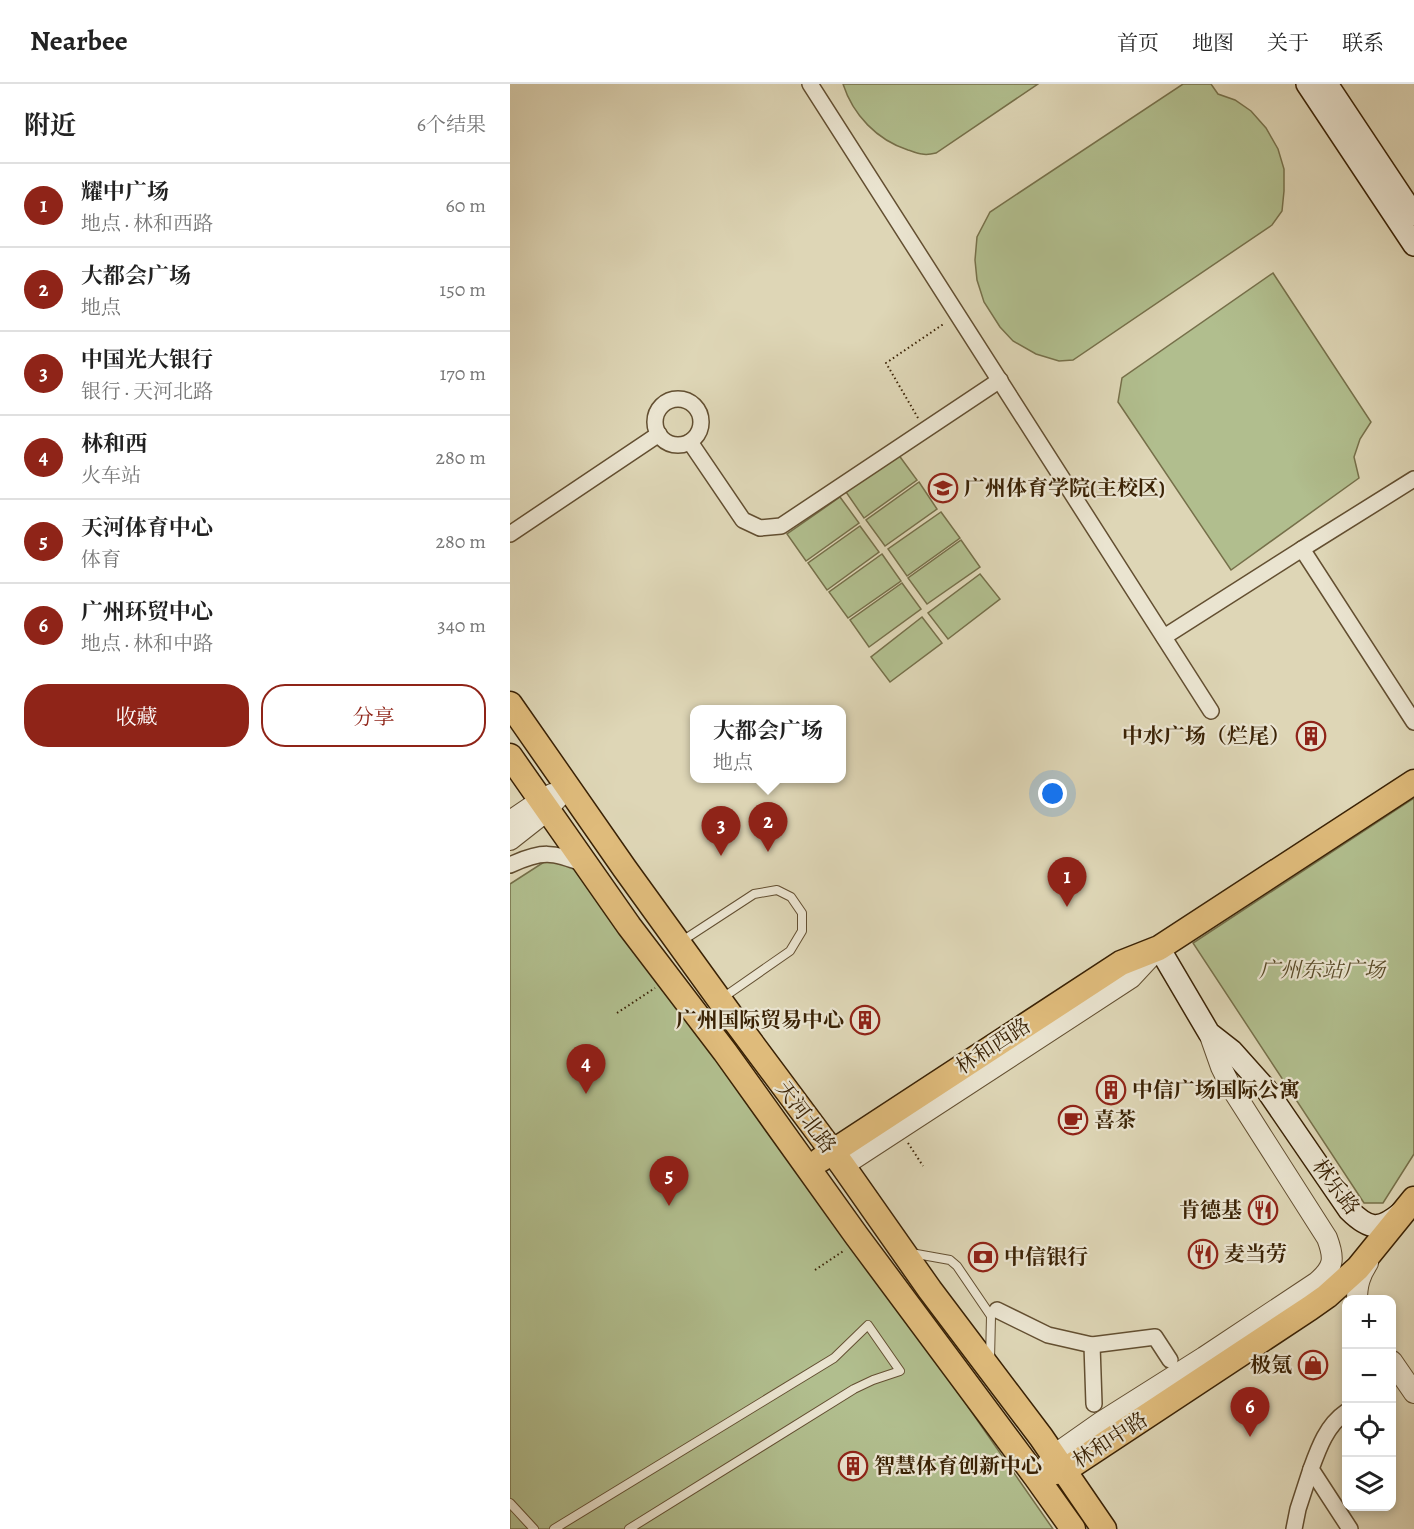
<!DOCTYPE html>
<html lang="zh">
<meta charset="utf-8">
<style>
body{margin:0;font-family:Alegreya,"Noto Serif SC",serif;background:#f2f2f2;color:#222}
.controls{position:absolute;right:18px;bottom:18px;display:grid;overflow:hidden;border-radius:12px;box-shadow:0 3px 9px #0003}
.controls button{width:54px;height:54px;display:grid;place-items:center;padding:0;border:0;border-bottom:2px solid #e0e0e0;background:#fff;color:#222;font:30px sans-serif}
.you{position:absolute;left:543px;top:710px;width:21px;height:21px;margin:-15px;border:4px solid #fff;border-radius:50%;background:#1a73e8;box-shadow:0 0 0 9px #1a73e833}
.badge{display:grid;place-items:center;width:39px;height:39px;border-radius:50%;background:#8f2418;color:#fff;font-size:20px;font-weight:700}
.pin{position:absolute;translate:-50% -50px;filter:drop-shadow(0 2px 3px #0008)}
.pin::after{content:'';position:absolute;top:32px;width:21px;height:18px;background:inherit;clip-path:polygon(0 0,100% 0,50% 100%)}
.popup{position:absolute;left:180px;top:621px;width:156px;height:78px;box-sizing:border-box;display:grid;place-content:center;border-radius:12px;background:#fff;filter:drop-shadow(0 2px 4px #0005);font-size:20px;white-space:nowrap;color:#767676}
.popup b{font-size:22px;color:#222}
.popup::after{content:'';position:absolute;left:50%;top:100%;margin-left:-12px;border:12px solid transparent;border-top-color:#fff}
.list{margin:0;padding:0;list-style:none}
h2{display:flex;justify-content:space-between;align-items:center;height:78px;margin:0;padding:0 24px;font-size:26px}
h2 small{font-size:20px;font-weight:400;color:#767676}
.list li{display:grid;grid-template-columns:39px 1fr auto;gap:18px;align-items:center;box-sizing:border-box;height:84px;padding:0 24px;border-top:2px solid #e0e0e0}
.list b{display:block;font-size:22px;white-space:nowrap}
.list p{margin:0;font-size:20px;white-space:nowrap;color:#767676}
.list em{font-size:20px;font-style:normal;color:#767676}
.actions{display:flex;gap:12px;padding:18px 24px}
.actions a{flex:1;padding:14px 0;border:2px solid #8f2418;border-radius:24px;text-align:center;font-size:21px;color:#8f2418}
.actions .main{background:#8f2418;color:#fff}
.icon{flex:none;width:33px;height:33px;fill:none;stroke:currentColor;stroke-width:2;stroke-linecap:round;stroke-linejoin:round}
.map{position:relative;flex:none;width:904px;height:1445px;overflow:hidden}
header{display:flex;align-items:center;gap:36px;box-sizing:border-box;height:84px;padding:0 30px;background:#fff;border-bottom:2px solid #e0e0e0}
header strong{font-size:28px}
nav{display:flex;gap:33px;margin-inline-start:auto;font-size:21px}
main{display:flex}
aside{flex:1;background:#fff}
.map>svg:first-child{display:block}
.green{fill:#b1be8e;stroke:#76704a;stroke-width:1.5}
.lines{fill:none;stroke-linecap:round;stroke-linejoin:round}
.service-casing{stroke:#634f31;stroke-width:10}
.minor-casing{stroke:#634f31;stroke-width:18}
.tertiary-casing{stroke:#634f31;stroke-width:22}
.secondary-casing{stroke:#3a2205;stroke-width:24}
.primary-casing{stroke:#3a2205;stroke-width:27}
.path{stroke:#3a2205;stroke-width:2;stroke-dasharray:1.5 3;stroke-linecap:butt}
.service{stroke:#eae4d0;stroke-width:8}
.minor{stroke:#eae4d0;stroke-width:15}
.tertiary{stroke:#eae4d0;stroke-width:20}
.secondary{stroke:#eae4d0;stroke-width:21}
.primary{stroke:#dfbb7b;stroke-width:24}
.labels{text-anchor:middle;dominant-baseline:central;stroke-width:4.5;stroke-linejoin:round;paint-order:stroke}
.poi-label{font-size:21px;font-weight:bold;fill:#3a2205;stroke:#eae4d0;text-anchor:start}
.park-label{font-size:21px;font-style:italic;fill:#584927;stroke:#eae4d0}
.street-label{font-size:21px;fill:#3a2205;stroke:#eae4d0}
</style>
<header>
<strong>Nearbee</strong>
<nav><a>首页</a><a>地图</a><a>关于</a><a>联系</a></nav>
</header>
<main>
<aside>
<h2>附近<small>6个结果</small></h2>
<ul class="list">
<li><span class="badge">1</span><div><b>耀中广场</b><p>地点 · 林和西路</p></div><em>60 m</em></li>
<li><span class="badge">2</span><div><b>大都会广场</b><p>地点</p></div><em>150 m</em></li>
<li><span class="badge">3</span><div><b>中国光大银行</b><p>银行 · 天河北路</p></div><em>170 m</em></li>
<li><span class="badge">4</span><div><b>林和西</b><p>火车站</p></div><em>280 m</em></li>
<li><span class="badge">5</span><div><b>天河体育中心</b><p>体育</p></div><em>280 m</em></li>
<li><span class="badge">6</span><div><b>广州环贸中心</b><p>地点 · 林和中路</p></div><em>340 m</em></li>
</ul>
<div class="actions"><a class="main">收藏</a><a>分享</a></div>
</aside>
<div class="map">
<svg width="904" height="1445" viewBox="0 0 904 1445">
<rect width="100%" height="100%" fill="#ded6b6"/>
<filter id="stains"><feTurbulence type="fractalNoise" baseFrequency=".00333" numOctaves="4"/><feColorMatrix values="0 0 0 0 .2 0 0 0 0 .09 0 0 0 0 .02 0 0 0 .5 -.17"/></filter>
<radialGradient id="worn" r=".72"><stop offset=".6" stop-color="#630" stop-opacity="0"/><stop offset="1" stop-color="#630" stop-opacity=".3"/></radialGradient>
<g class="green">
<path d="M 333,0 L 528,0 L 426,69 C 422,70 416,71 412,70 C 407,70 402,67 398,66 C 367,56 343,31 333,0 Z"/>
<path d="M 673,0 L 701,0 L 708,10 L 725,16 L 741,27 L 756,44 L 768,65 L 774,85 L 774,107 L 772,127 L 762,141 L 563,276 L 549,277 L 526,270 L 503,257 L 490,243 L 474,218 L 467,196 L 465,176 L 467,153 L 480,128 Z"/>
<path d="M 763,189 L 861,338 L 850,355 L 844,373 L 849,394 L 721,486 L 608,318 L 612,294 Z"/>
<path d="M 388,370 L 407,396 L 354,434 L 336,408 Z"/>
<path d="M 409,398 L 427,425 L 375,462 L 356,436 Z"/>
<path d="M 330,413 L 349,439 L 296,477 L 277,450 Z"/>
<path d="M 431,428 L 450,454 L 397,492 L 378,465 Z"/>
<path d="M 350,442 L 369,468 L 317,506 L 298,479 Z"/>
<path d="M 451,456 L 470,483 L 417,520 L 398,494 Z"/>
<path d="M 372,470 L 391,497 L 338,534 L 319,508 Z"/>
<path d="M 470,490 L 490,515 L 438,555 L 418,529 Z"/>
<path d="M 392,499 L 411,525 L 359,563 L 340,536 Z"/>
<path d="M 412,533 L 432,559 L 380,598 L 361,573 Z"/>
<path d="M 904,714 L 904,1070 L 873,1119 L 854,1119 L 683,859 Z"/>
<path d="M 65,758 L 543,1445 L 0,1445 L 0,800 Z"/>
</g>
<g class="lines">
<g class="service-casing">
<g id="service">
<path d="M 172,857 L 244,810 L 267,806 L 281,813 L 292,829 L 292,847 L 280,867 L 211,915"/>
<path d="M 401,1169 L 440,1176 L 447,1182 L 481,1232 L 480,1276"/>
<path d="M 0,1419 L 24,1445"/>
<path d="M 44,1445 L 324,1274 L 358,1241 L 390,1287 L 363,1296 L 344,1305 L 119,1445"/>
</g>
</g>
<g class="minor-casing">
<g id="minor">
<path d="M 300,0 L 701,627"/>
<circle cx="168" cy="338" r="23"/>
<path d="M 180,358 L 233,436 L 250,444 L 271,442 L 490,296"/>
<path d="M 0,450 L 149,350"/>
<path d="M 792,465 L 904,395"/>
<path d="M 654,553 L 792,465 L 904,638"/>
<path d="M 0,781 C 33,766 42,768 74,780"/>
<path d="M 487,1226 L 538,1251 L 582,1261 L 584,1320"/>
<path d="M 582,1261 L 645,1253 L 660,1276"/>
<path d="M 836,1328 C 817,1341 809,1363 801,1385 L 840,1445"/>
<path d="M 784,1445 L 788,1425 L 801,1385"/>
</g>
</g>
<g class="tertiary-casing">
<g id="tertiary">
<path d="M 0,737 L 31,716 L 42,710"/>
<path d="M 0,756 L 33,730 L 58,703"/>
<path d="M 333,1082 L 621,894 L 647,866"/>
<path d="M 847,1216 C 847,1201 850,1191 858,1179"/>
<path d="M 882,1277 L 904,1309"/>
<path d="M 536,1382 L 544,1371 L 591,1338 L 694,1273 L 807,1198 C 824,1183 825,1175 817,1154 L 722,1005 L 711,983 L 699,949"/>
</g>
</g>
<g class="secondary-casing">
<g id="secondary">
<path d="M 797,0 L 904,161"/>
<path d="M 817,0 L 904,131"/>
<path d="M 649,864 L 699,949 L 722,967 L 756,1005 L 839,1126 C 859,1146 869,1147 891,1129"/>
</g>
</g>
<g class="primary-casing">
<g id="primary">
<path d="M 0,620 L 115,785 L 222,933 L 333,1082 L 420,1206 L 531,1353 L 594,1445"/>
<path d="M 0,672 L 119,842 L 215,968 L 346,1151 L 526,1393 L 563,1445"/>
<path d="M 310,1076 L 611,879 L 649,864 L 904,698"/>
<path d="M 541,1389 L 555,1386 L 800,1224 L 817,1212 L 848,1184 L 904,1115"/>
</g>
</g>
<g class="path">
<path d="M 408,334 L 376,279 L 435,239"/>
<path d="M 107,929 L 145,904"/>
<path d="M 398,1059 L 413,1082"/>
<path d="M 305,1186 L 335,1166"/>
</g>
<use href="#service" class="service"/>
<use href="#minor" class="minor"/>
<use href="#tertiary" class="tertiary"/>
<use href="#secondary" class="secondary"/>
<use href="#primary" class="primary"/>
</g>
<defs>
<g id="university-ring" transform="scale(1.5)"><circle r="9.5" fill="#eae4d0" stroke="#8f2418" stroke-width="1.5"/><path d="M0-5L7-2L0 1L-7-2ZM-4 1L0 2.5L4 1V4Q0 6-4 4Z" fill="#8f2418"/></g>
<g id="building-ring" transform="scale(1.5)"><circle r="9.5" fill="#eae4d0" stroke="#8f2418" stroke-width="1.5"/><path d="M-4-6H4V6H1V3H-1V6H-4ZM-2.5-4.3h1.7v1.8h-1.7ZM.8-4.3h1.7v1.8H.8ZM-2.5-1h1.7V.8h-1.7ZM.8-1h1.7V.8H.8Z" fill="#8f2418"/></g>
<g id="cafe-ring" transform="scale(1.5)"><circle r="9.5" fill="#eae4d0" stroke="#8f2418" stroke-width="1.5"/><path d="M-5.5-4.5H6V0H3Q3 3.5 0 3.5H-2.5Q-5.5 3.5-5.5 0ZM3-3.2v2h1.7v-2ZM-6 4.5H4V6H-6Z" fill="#8f2418"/></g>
<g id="restaurant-ring" transform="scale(1.5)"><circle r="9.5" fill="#eae4d0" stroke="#8f2418" stroke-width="1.5"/><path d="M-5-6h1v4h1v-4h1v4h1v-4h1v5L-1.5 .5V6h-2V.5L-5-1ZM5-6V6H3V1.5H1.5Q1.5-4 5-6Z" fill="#8f2418"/></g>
<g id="bank-ring" transform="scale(1.5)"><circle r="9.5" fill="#eae4d0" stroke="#8f2418" stroke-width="1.5"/><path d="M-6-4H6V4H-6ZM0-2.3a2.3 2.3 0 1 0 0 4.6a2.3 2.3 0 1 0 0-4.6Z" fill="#8f2418"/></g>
<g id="shop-ring" transform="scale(1.5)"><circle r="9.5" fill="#eae4d0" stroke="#8f2418" stroke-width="1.5"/><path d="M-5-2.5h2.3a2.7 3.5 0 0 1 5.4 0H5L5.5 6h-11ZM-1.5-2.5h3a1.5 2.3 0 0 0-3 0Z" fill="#8f2418"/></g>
</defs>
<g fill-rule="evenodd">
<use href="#university-ring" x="433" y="404"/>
<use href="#building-ring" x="801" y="652"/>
<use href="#building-ring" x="355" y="936"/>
<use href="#building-ring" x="601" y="1006"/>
<use href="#cafe-ring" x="563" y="1036"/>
<use href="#restaurant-ring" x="753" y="1126"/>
<use href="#restaurant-ring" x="693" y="1170"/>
<use href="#bank-ring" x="473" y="1173"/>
<use href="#shop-ring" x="803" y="1281"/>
<use href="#building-ring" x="343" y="1382"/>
</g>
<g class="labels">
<g class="poi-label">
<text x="454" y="404">广州体育学院(主校区)</text>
<text x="780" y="652" text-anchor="end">中水广场（烂尾）</text>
<text x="334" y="936" text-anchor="end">广州国际贸易中心</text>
<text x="622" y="1006">中信广场国际公寓</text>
<text x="584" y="1036">喜茶</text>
<text x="732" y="1126" text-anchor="end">肯德基</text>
<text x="714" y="1170">麦当劳</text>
<text x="494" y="1173">中信银行</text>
<text x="782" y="1281" text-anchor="end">极氪</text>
<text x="364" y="1382">智慧体育创新中心</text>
</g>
<g class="park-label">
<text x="812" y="886">广州东站广场</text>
</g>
<g class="street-label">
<text transform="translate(483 962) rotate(-33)">林和西路</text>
<text transform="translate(296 1033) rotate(53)">天河北路</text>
<text transform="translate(826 1103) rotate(53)">林乐路</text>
<text transform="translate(600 1356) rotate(-33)">林和中路</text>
</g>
</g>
<rect width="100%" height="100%" filter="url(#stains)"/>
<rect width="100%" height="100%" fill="url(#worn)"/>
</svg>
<div class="controls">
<button>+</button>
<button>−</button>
<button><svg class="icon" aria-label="locate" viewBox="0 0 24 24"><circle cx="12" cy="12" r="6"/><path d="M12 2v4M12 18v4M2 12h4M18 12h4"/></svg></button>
<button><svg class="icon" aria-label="layers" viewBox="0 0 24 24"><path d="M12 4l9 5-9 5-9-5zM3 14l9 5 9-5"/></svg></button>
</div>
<div class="you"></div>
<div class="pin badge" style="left:557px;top:823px">1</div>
<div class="pin badge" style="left:258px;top:768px">2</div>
<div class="popup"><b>大都会广场</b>地点</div>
<div class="pin badge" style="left:211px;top:772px">3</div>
<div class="pin badge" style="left:76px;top:1010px">4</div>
<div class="pin badge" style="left:159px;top:1122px">5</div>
<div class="pin badge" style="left:740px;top:1353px">6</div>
</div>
</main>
